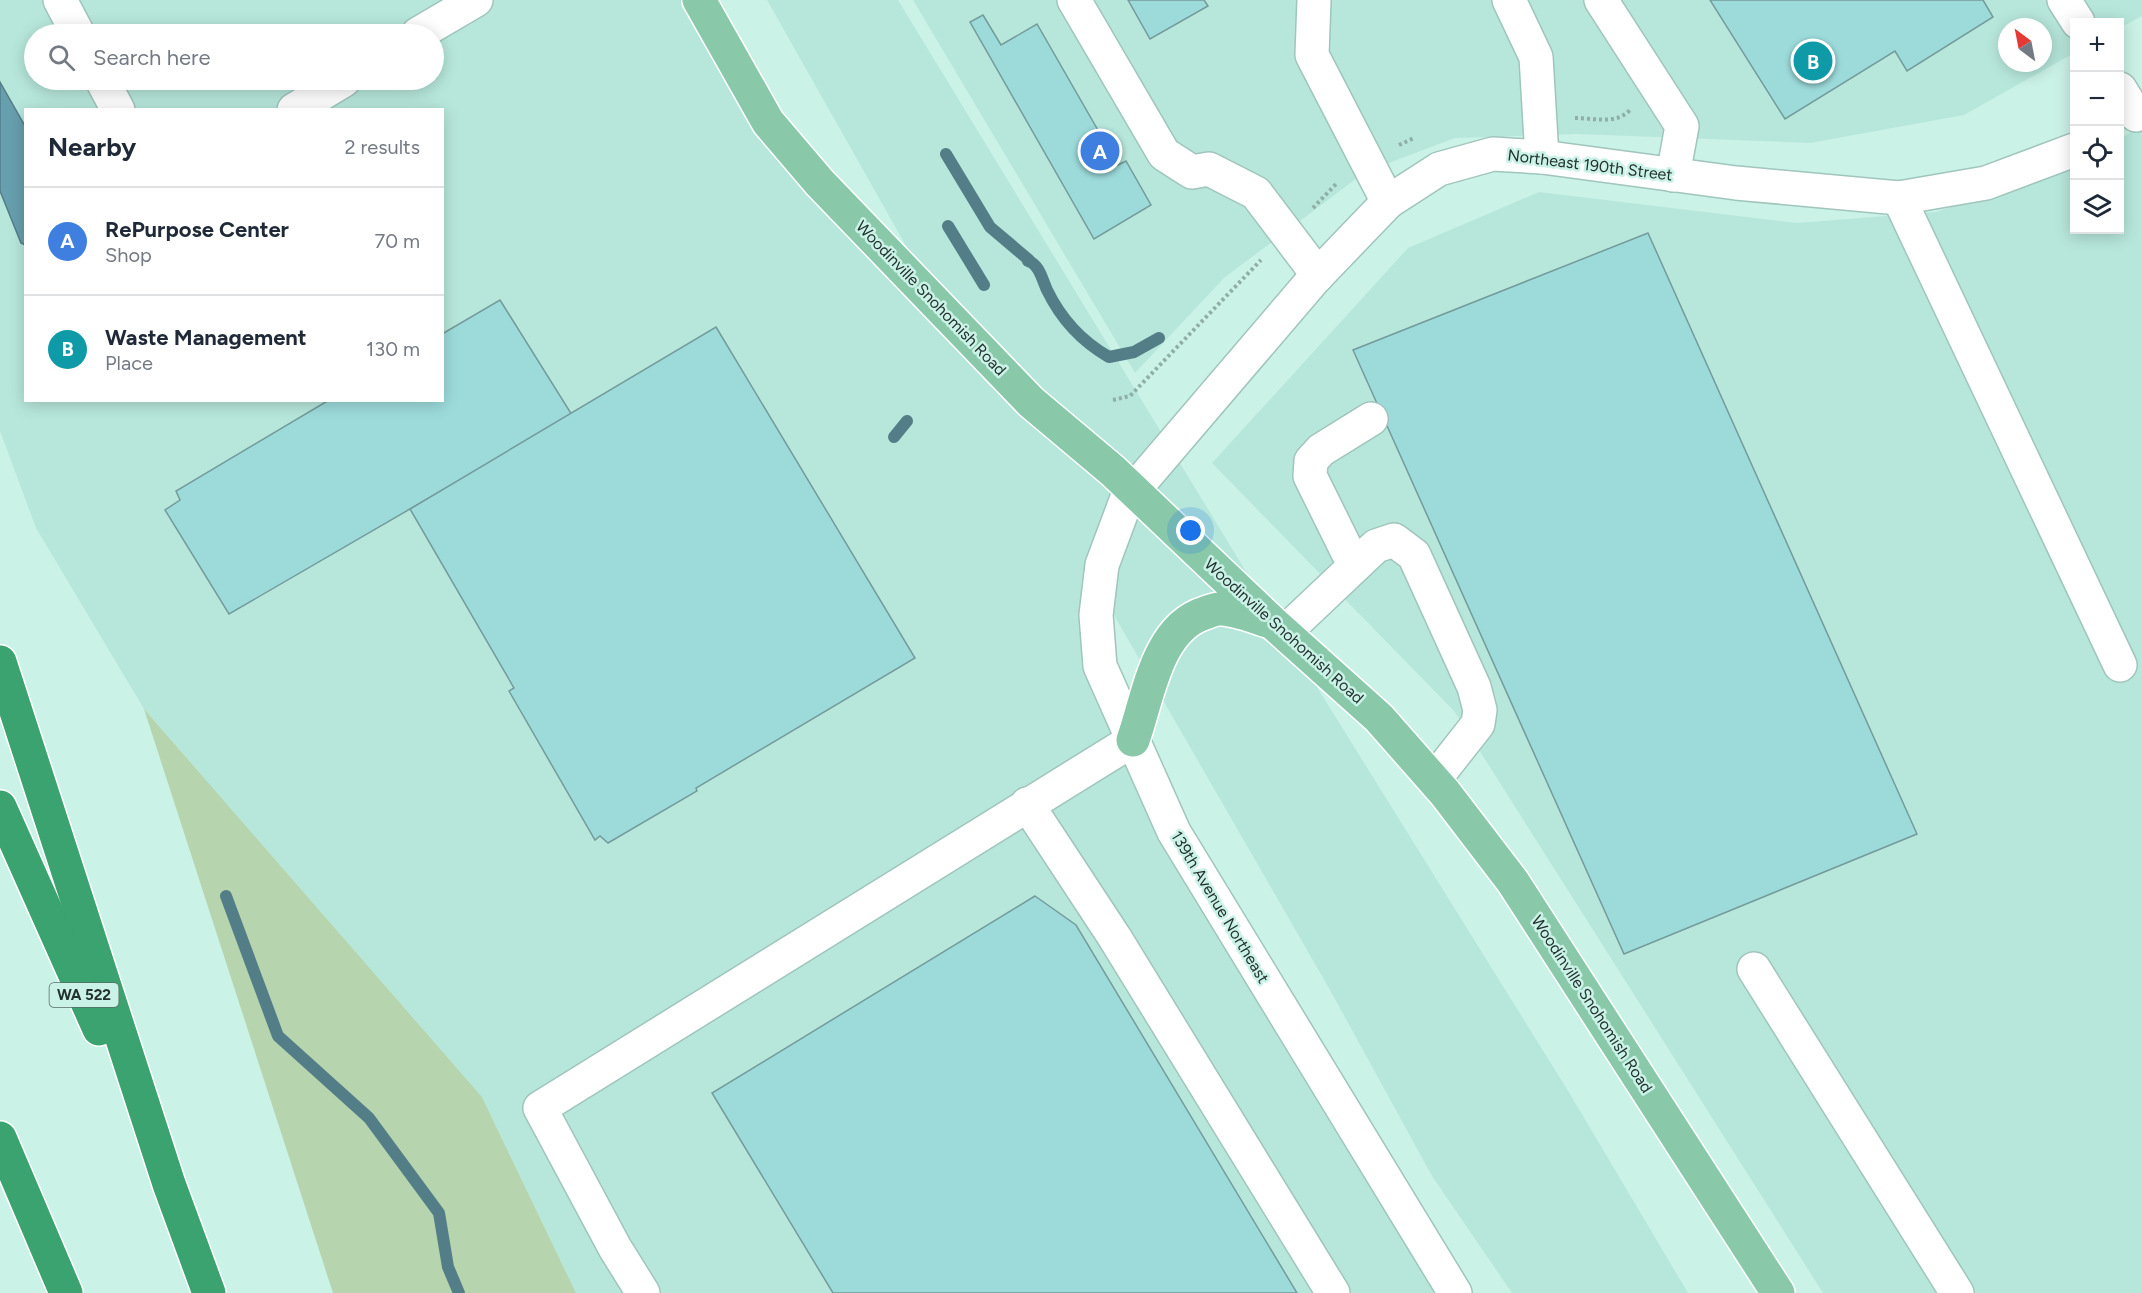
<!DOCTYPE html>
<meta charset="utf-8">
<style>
body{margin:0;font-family:Figtree,sans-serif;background:#f2f2f3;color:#1f2937}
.controls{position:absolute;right:18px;top:18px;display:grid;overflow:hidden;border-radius:0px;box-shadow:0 3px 15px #0003}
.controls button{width:54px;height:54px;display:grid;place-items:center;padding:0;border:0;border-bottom:2px solid #e0e1e3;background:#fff;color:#1f2937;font:30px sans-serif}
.compass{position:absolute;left:1998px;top:18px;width:54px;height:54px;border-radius:50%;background:#fff;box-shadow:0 3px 15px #0003;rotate:328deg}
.you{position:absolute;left:1191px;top:531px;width:21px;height:21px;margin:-15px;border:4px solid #fff;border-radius:50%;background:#1a73e8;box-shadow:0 0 0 9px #1a73e833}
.badge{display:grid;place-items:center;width:39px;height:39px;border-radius:50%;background:#4d5acf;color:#fff;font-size:20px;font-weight:700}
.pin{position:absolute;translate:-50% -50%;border:3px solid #fff;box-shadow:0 2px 6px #0006}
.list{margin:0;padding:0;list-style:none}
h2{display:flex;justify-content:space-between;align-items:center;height:78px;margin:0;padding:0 24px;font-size:26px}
h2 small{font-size:20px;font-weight:400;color:#747a83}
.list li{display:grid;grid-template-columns:39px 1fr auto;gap:18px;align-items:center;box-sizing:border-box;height:108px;padding:0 24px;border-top:2px solid #e0e1e3}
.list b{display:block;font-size:22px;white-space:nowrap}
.list p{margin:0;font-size:20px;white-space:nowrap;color:#747a83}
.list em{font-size:20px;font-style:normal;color:#747a83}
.icon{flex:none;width:33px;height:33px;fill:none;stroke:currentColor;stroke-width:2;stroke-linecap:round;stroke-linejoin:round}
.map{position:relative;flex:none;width:2142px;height:1293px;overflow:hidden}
.search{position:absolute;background:#fff;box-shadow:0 3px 15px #0003;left:24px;top:24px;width:420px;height:66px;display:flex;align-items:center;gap:15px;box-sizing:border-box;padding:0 21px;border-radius:33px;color:#747a83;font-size:22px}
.panel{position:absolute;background:#fff;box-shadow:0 3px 15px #0003;left:24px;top:108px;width:420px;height:294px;border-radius:0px}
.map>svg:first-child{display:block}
.built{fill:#b7e7db;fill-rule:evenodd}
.green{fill:#b6d4ae}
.water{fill:#679fae;stroke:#537e88;stroke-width:1.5}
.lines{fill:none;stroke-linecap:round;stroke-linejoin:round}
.stream{stroke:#537e88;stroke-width:12}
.building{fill:#9ddbdb;stroke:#749b9b;stroke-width:1.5}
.minor-casing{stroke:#a0c5bc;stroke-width:36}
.major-casing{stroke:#fff;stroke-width:36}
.highway-casing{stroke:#fff;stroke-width:36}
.path{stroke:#8faea5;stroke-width:4;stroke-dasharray:3 3;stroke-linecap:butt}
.minor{stroke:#fff;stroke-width:33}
.major{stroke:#89c8a9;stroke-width:33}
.highway{stroke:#3aa36f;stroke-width:33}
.labels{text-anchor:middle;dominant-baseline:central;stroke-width:5;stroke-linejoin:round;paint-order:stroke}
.shield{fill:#cbf2e7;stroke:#556c66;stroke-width:1.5}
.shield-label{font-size:15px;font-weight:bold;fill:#23322e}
.street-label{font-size:16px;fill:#23322e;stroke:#cbf2e7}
</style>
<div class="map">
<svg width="2142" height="1293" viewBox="0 0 2142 1293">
<rect width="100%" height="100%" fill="#cbf2e7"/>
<g class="built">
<path d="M 0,0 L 703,0 L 769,122 L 940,306 L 767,0 L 898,0 L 1284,634 L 1570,1094 L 1688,1293 L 1512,1293 L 1432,1176 L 1330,990 L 1107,603 L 1114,664 L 1133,740 L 1455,1293 L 576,1293 L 482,1097 L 144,709 L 36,528 L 0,431 ZM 34,34 L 434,34 L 434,80 L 34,80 ZM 26,110 L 442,110 L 442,400 L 26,400 Z"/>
<path d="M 913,0 L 2142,0 L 2142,16 L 2120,28 L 2120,22 L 2074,22 L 2074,53 L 1964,115 L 1810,143 L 1577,134 L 1455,138 L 1365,172 L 1224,278 L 1135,373 ZM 2007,27 L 2043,27 L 2043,63 L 2007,63 Z"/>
<path d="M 2142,125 L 2142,1293 L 1823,1293 L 1455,712 L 1212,463 L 1408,248 L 1539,192 L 1797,223 L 1936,212 L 2074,166 L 2074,230 L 2120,230 L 2120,139 Z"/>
</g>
<path class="green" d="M 144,709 L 482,1097 L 576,1293 L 333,1293 Z"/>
<path class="water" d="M 0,82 L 25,126 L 25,245 L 21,243 L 0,191 Z"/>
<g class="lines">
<g class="stream">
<path d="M 946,154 L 990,227 L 1029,260"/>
<path d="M 948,226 L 984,285"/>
<path d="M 1028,261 C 1039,264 1042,279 1047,290 C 1061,319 1081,341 1109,357 L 1134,352 L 1159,338"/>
<path d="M 894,437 L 907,421"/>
<path d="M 226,896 L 278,1036 L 369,1118 L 439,1213 L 448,1267 L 459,1293"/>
</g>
</g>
<g class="building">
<path d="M 1128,0 L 1204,0 L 1208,6 L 1150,39 Z"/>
<path d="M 1710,0 L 1983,0 L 1993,17 L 1907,71 L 1895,51 L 1785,119 Z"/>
<path d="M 983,15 L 1001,45 L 1037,24 L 1118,165 L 1126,161 L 1151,205 L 1094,239 L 970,22 Z"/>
<path d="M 1648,233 L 1917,834 L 1624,954 L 1353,350 Z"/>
<path d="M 500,300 L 572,415 L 229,614 L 165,510 L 180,500 L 176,491 L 329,400 L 442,400 L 442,334 Z"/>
<path d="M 716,327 L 915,658 L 696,788 L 697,791 L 608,843 L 600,836 L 595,840 L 509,691 L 514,688 L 410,509 Z"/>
<path d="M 1035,896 L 1076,925 L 1297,1293 L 833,1293 L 712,1093 Z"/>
</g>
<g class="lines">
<g class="minor-casing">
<g id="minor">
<path d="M 60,0 L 78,34"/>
<path d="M 1074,0 L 1164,154 L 1192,172 L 1209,169 L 1256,193 L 1318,275"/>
<path d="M 1314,0 L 1312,55 L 1388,202"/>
<path d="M 1509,0 L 1536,57 L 1542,157"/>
<path d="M 1601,0 L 1682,126 L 1673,175"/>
<path d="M 2064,0 L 2078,22"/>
<path d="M 418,34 L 476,0"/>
<path d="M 102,80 L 118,110"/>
<path d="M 2120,89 L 2136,115"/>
<path d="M 294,110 L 344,80"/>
<path d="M 1899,198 L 2120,665"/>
<path d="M 1354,565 L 1310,476 L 1311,461 L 1321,450 L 1371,419"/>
<path d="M 1284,633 L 1376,546 L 1394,540 L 1414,555 L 1474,687 L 1480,710 L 1478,724 L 1434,780"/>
<path d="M 1027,804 L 1115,938 L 1333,1293"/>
<path d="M 1754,969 L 1957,1293"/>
<path d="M 643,1293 L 615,1248 L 540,1108 L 1133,740"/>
<path d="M 1455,1293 L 1174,832 L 1100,666 L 1096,615 L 1102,565 L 1127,498 L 1314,279 L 1388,202 L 1439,169 L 1493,154 L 1542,157 L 1736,183 L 1899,198 L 1986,183 L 2074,150"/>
</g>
</g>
<g class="major-casing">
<g id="major">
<path d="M 699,0 L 768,122 L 820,183 L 1031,402 L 1113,471 L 1273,623 L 1379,718 L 1445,793 L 1513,882 L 1778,1293"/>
<path d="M 1133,740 C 1148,699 1156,628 1205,613 C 1210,611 1217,608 1222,609 C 1237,610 1253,616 1267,621"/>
</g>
</g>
<g class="highway-casing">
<g id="highway">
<path d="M 0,662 L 169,1184 L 209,1293"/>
<path d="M 0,807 L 99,1029"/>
<path d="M 0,1138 L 66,1293"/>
</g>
</g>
<g class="path">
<path d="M 1575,118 C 1594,118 1616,125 1630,110"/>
<path d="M 1399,145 L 1414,138"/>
<path d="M 1313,208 L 1337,183"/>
<path d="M 1113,400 L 1130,396 L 1261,260"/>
</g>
<use href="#minor" class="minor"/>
<use href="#major" class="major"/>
<use href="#highway" class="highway"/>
</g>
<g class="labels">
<rect class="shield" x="49.5" y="983" width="69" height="24" rx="4.5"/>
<g class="shield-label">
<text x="84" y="995">WA 522</text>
</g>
<g class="street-label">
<text transform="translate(1590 165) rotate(7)">Northeast 190th Street</text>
<text transform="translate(931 298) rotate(46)">Woodinville Snohomish Road</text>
<text transform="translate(1284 631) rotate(42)">Woodinville Snohomish Road</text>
<text transform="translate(1220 907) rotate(59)">139th Avenue Northeast</text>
<text transform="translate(1592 1004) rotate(57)">Woodinville Snohomish Road</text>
</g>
</g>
</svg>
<div class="controls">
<button>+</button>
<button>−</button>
<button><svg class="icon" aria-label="locate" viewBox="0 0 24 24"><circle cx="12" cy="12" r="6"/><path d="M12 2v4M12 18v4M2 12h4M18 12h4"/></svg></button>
<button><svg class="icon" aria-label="layers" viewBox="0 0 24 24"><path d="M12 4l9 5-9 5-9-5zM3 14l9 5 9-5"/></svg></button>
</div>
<svg class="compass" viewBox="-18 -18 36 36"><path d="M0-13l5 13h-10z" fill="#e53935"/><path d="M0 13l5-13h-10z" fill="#747a83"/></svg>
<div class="you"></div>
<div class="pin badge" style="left:1100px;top:151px;background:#3f7fe0">A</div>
<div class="pin badge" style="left:1813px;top:61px;background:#0f9aa8">B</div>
<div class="search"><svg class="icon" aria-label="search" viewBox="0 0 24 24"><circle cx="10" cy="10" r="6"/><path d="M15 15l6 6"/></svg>Search here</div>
<section class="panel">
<h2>Nearby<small>2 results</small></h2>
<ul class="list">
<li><span class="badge" style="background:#3f7fe0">A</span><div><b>RePurpose Center</b><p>Shop</p></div><em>70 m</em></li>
<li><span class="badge" style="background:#0f9aa8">B</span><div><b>Waste Management</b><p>Place</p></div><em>130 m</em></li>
</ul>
</section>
</div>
